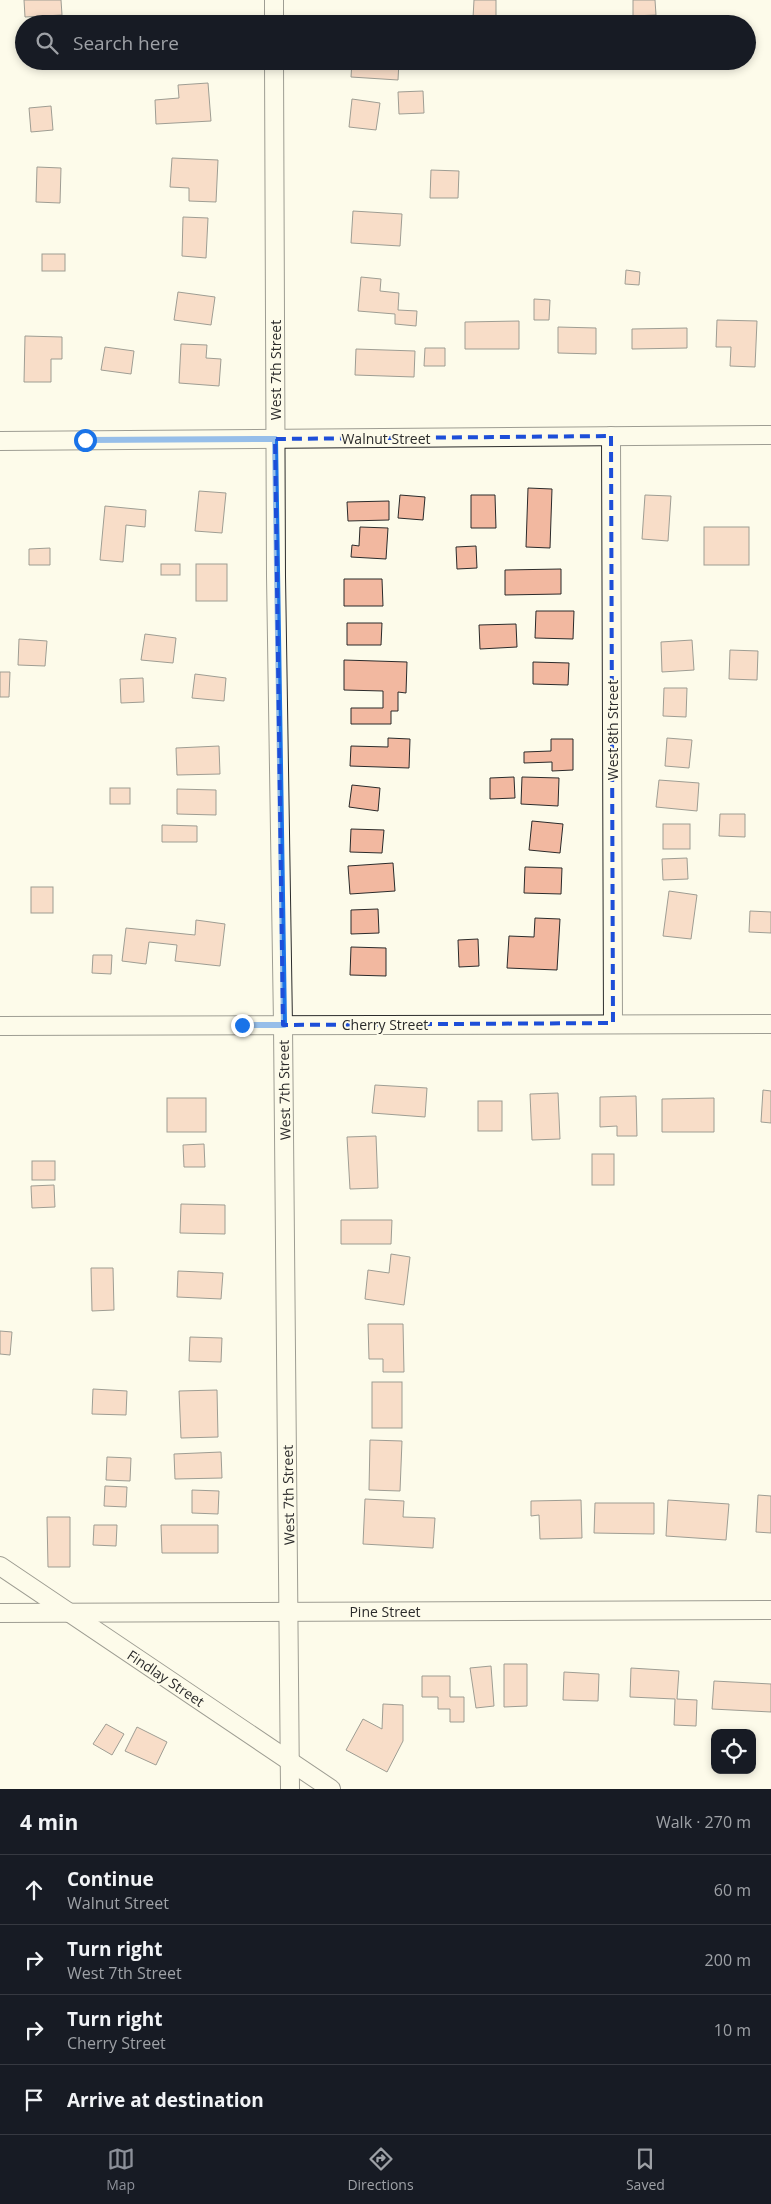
<!DOCTYPE html>
<meta charset="utf-8">
<style>
body{margin:0;font-family:"Open Sans",sans-serif;background:#20242c;color:#f1f3f6}
.controls{position:absolute;right:15px;bottom:15px;display:grid;overflow:hidden;border-radius:10px;box-shadow:0 2px 8px #0003}
.controls button{width:45px;height:45px;display:grid;place-items:center;padding:0;border:0;border-bottom:1px solid #363941;background:#171b24;color:#f1f3f6;font:25px sans-serif}
.stop{position:absolute;width:15px;height:15px;margin:-11px;border:4px solid #1a73e8;border-radius:50%;background:#fff}
.stop.end{background:#1a73e8;border-color:#fff;box-shadow:0 1px 5px #0008}
.list{margin:0;padding:0;list-style:none}
h2{display:flex;justify-content:space-between;align-items:center;height:65px;margin:0;padding:0 20px;font-size:21px}
h2 small{font-size:16px;font-weight:400;color:#9ea1a6}
.list li{display:grid;grid-template-columns:32px 1fr auto;gap:15px;align-items:center;box-sizing:border-box;height:70px;padding:0 20px;border-top:1px solid #363941}
.list b{display:block;font-size:19px;white-space:nowrap}
.list p{margin:0;font-size:16px;white-space:nowrap;color:#9ea1a6}
.list em{font-size:16px;font-style:normal;color:#9ea1a6}
.icon{flex:none;width:28px;height:28px;fill:none;stroke:currentColor;stroke-width:2;stroke-linecap:round;stroke-linejoin:round}
.map{position:relative;flex:none;width:771px;height:1789px;overflow:hidden}
.search{position:absolute;background:#171b24;box-shadow:0 2px 8px #0003;left:15px;right:15px;top:15px;height:55px;display:flex;align-items:center;gap:12px;box-sizing:border-box;padding:0 18px;border-radius:28px;color:#9ea1a6;font-size:19px}
.sheet{height:345px;background:#171b24}
nav{display:flex;justify-content:space-around;align-items:center;box-sizing:border-box;height:70px;border-top:1px solid #363941;background:#171b24;font-size:14px;color:#9ea1a6}
nav a{display:grid;justify-items:center;gap:2px}
nav .on{color:#8c9099}
.map>svg:first-child{display:block}
.building{fill:#f2b8a0;stroke:#2b2b2b}
.lines{fill:none;stroke-linecap:round;stroke-linejoin:round}
.street-casing{stroke:#2b2b2b;stroke-width:20}
.street{stroke:#fdfbea;stroke-width:18}
.route{stroke:#1a73e8;stroke-width:6}
.marked{fill:none;stroke:#1d4ed8;stroke-width:4;stroke-dasharray:10 6;stroke-linejoin:round}
.labels{text-anchor:middle;dominant-baseline:central;stroke-width:4;stroke-linejoin:round;paint-order:stroke}
.street-label{font-size:14px;fill:#2b2b2b;stroke:#fdfbea}
</style>
<div class="map">
<svg width="771" height="1789" viewBox="0 0 771 1789">
<rect width="100%" height="100%" fill="#fdfbea"/>
<g class="building">
<path d="M 24,0 L 61,0 L 62,15 L 25,17 Z"/>
<path d="M 474,0 L 496,0 L 496,19 L 473,18 Z"/>
<path d="M 633,0 L 655,0 L 656,15 L 633,16 Z"/>
<path d="M 377,17 L 402,18 L 402,24 L 377,24 Z"/>
<path d="M 174,61 L 203,61 L 202,65 Z"/>
<path d="M 352,61 L 399,61 L 398,80 L 351,77 Z"/>
<path d="M 208,83 L 211,121 L 156,124 L 155,100 L 179,98 L 178,85 Z"/>
<path d="M 423,91 L 424,113 L 399,114 L 398,92 Z"/>
<path d="M 352,99 L 380,103 L 376,130 L 349,127 Z"/>
<path d="M 51,106 L 53,130 L 31,132 L 29,108 Z"/>
<path d="M 172,158 L 218,160 L 216,202 L 189,201 L 189,188 L 170,187 Z"/>
<path d="M 37,167 L 61,168 L 60,203 L 36,202 Z"/>
<path d="M 431,170 L 459,171 L 458,198 L 430,198 Z"/>
<path d="M 353,211 L 402,214 L 400,246 L 351,243 Z"/>
<path d="M 183,217 L 208,218 L 206,258 L 182,256 Z"/>
<rect x="42" y="254" width="23" height="17"/>
<path d="M 626,270 L 640,272 L 639,285 L 625,284 Z"/>
<path d="M 361,277 L 381,279 L 380,291 L 399,293 L 398,310 L 417,311 L 416,326 L 395,324 L 395,314 L 358,311 Z"/>
<path d="M 178,292 L 215,297 L 211,325 L 174,320 Z"/>
<path d="M 534,299 L 550,300 L 549,320 L 534,320 Z"/>
<path d="M 717,320 L 757,321 L 755,367 L 730,366 L 731,347 L 716,347 Z"/>
<path d="M 519,321 L 519,349 L 465,349 L 465,322 Z"/>
<path d="M 558,327 L 596,328 L 596,354 L 558,353 Z"/>
<path d="M 687,328 L 687,348 L 632,349 L 632,329 Z"/>
<path d="M 25,336 L 62,337 L 62,359 L 51,359 L 51,382 L 24,382 Z"/>
<path d="M 181,344 L 207,345 L 206,358 L 221,359 L 219,386 L 179,383 Z"/>
<path d="M 105,347 L 134,351 L 131,374 L 101,370 Z"/>
<path d="M 425,348 L 445,348 L 445,366 L 424,366 Z"/>
<path d="M 356,349 L 415,351 L 414,377 L 355,375 Z"/>
<path d="M 528,488 L 552,489 L 550,548 L 526,547 Z"/>
<path d="M 199,491 L 226,493 L 222,533 L 195,531 Z"/>
<path d="M 400,495 L 425,497 L 423,520 L 398,518 Z"/>
<path d="M 471,495 L 495,495 L 496,528 L 471,528 Z"/>
<path d="M 645,495 L 671,496 L 668,541 L 642,539 Z"/>
<path d="M 389,501 L 389,520 L 348,521 L 347,502 Z"/>
<path d="M 105,506 L 146,510 L 145,527 L 126,525 L 123,562 L 100,560 Z"/>
<path d="M 360,527 L 388,528 L 386,559 L 351,557 L 352,545 L 359,546 Z"/>
<rect x="704" y="527" width="45" height="38"/>
<path d="M 476,546 L 477,568 L 457,569 L 456,547 Z"/>
<path d="M 50,548 L 50,565 L 29,565 L 29,549 Z"/>
<rect x="161" y="564" width="19" height="11"/>
<rect x="196" y="564" width="31" height="37"/>
<path d="M 561,569 L 561,594 L 505,595 L 505,570 Z"/>
<path d="M 344,579 L 382,579 L 383,606 L 344,606 Z"/>
<path d="M 536,611 L 574,611 L 573,639 L 535,638 Z"/>
<path d="M 347,623 L 382,623 L 381,645 L 347,645 Z"/>
<path d="M 516,624 L 517,647 L 480,649 L 479,625 Z"/>
<path d="M 145,634 L 176,638 L 173,663 L 141,660 Z"/>
<path d="M 19,639 L 47,641 L 45,666 L 18,665 Z"/>
<path d="M 692,640 L 694,670 L 662,672 L 661,642 Z"/>
<path d="M 730,650 L 758,651 L 757,680 L 729,679 Z"/>
<path d="M 344,660 L 407,662 L 406,693 L 398,692 L 398,711 L 391,711 L 391,724 L 351,724 L 351,708 L 383,708 L 383,691 L 344,690 Z"/>
<path d="M 533,662 L 569,663 L 568,685 L 533,684 Z"/>
<path d="M 0,672 L 10,672 L 9,697 L 0,697 Z"/>
<path d="M 195,674 L 226,678 L 224,701 L 192,698 Z"/>
<path d="M 143,678 L 144,702 L 121,703 L 120,679 Z"/>
<path d="M 664,688 L 687,688 L 686,717 L 663,716 Z"/>
<path d="M 388,738 L 410,739 L 409,768 L 350,766 L 351,746 L 388,747 Z"/>
<path d="M 667,738 L 692,740 L 689,768 L 665,766 Z"/>
<path d="M 551,739 L 573,739 L 573,770 L 552,771 L 552,762 L 524,763 L 524,752 L 551,751 Z"/>
<path d="M 219,746 L 220,774 L 177,775 L 176,748 Z"/>
<path d="M 514,777 L 515,798 L 490,799 L 490,778 Z"/>
<path d="M 522,777 L 559,778 L 558,806 L 521,804 Z"/>
<path d="M 659,780 L 699,783 L 697,811 L 656,807 Z"/>
<path d="M 352,785 L 380,788 L 378,811 L 349,807 Z"/>
<rect x="110" y="788" width="20" height="16"/>
<path d="M 177,789 L 216,790 L 216,815 L 177,814 Z"/>
<path d="M 720,814 L 745,814 L 745,837 L 719,836 Z"/>
<path d="M 532,821 L 563,824 L 560,853 L 529,850 Z"/>
<rect x="663" y="824" width="27" height="25"/>
<path d="M 162,825 L 197,826 L 197,842 L 162,842 Z"/>
<path d="M 351,829 L 384,830 L 382,853 L 350,852 Z"/>
<path d="M 687,858 L 688,879 L 663,880 L 662,859 Z"/>
<path d="M 393,863 L 395,891 L 350,894 L 348,866 Z"/>
<path d="M 525,867 L 562,868 L 561,894 L 524,893 Z"/>
<rect x="31" y="887" width="22" height="26"/>
<path d="M 669,891 L 697,895 L 691,939 L 663,936 Z"/>
<path d="M 378,909 L 379,933 L 351,934 L 351,910 Z"/>
<path d="M 750,911 L 771,912 L 771,933 L 749,932 Z"/>
<path d="M 535,918 L 560,919 L 557,970 L 507,968 L 509,936 L 534,937 Z"/>
<path d="M 196,920 L 225,924 L 220,966 L 175,961 L 177,945 L 149,942 L 146,964 L 122,961 L 126,928 L 195,935 Z"/>
<path d="M 478,939 L 479,966 L 459,967 L 458,940 Z"/>
<path d="M 351,947 L 386,948 L 386,976 L 350,975 Z"/>
<path d="M 93,955 L 112,955 L 111,974 L 92,973 Z"/>
<path d="M 375,1085 L 427,1088 L 425,1117 L 372,1113 Z"/>
<path d="M 763,1090 L 771,1091 L 771,1123 L 761,1122 Z"/>
<path d="M 558,1093 L 560,1139 L 532,1140 L 530,1094 Z"/>
<path d="M 636,1096 L 637,1136 L 617,1136 L 617,1126 L 600,1127 L 600,1097 Z"/>
<rect x="167" y="1098" width="39" height="34"/>
<path d="M 714,1098 L 714,1132 L 662,1132 L 662,1099 Z"/>
<rect x="478" y="1101" width="24" height="30"/>
<path d="M 376,1136 L 378,1188 L 350,1189 L 347,1137 Z"/>
<path d="M 204,1144 L 205,1167 L 184,1167 L 183,1145 Z"/>
<rect x="592" y="1154" width="22" height="31"/>
<rect x="32" y="1161" width="23" height="19"/>
<path d="M 54,1185 L 55,1207 L 32,1208 L 31,1186 Z"/>
<path d="M 181,1204 L 225,1205 L 225,1234 L 180,1233 Z"/>
<path d="M 341,1220 L 392,1220 L 391,1244 L 341,1244 Z"/>
<path d="M 391,1254 L 410,1257 L 404,1305 L 365,1299 L 368,1270 L 389,1273 Z"/>
<path d="M 91,1268 L 113,1268 L 114,1310 L 92,1311 Z"/>
<path d="M 178,1271 L 223,1273 L 221,1299 L 177,1297 Z"/>
<path d="M 368,1324 L 403,1324 L 404,1372 L 383,1372 L 383,1359 L 369,1359 Z"/>
<path d="M 0,1331 L 12,1332 L 10,1355 L 0,1354 Z"/>
<path d="M 190,1337 L 222,1338 L 221,1362 L 189,1361 Z"/>
<rect x="372" y="1382" width="30" height="46"/>
<path d="M 93,1389 L 127,1391 L 126,1415 L 92,1414 Z"/>
<path d="M 217,1390 L 218,1437 L 181,1438 L 179,1391 Z"/>
<path d="M 370,1440 L 402,1441 L 400,1491 L 369,1490 Z"/>
<path d="M 221,1452 L 222,1478 L 175,1479 L 174,1454 Z"/>
<path d="M 107,1457 L 131,1458 L 130,1481 L 106,1480 Z"/>
<path d="M 105,1486 L 127,1487 L 126,1507 L 104,1506 Z"/>
<path d="M 192,1490 L 219,1491 L 218,1514 L 192,1513 Z"/>
<path d="M 758,1495 L 771,1496 L 771,1533 L 756,1532 Z"/>
<path d="M 365,1499 L 404,1501 L 403,1517 L 435,1518 L 433,1548 L 363,1544 Z"/>
<path d="M 581,1500 L 582,1538 L 540,1539 L 539,1515 L 531,1516 L 531,1501 Z"/>
<path d="M 668,1500 L 729,1504 L 726,1540 L 666,1536 Z"/>
<path d="M 595,1503 L 654,1503 L 654,1534 L 594,1533 Z"/>
<path d="M 47,1517 L 70,1517 L 70,1567 L 48,1567 Z"/>
<path d="M 94,1525 L 117,1525 L 116,1546 L 93,1545 Z"/>
<path d="M 161,1525 L 218,1525 L 218,1553 L 162,1553 Z"/>
<path d="M 504,1664 L 527,1664 L 527,1706 L 504,1707 Z"/>
<path d="M 491,1666 L 494,1706 L 476,1708 L 470,1668 Z"/>
<path d="M 631,1668 L 679,1671 L 677,1699 L 697,1700 L 696,1726 L 674,1725 L 675,1699 L 630,1697 Z"/>
<path d="M 564,1672 L 599,1674 L 598,1701 L 563,1700 Z"/>
<path d="M 422,1676 L 450,1676 L 450,1697 L 464,1697 L 464,1722 L 450,1722 L 450,1709 L 438,1709 L 438,1697 L 422,1697 Z"/>
<path d="M 714,1681 L 771,1684 L 771,1712 L 712,1709 Z"/>
<path d="M 383,1704 L 403,1705 L 403,1741 L 387,1772 L 346,1750 L 363,1719 L 382,1729 Z"/>
<path d="M 106,1724 L 124,1734 L 112,1755 L 93,1744 Z"/>
<path d="M 137,1727 L 167,1742 L 156,1765 L 125,1751 Z"/>
</g>
<g class="lines">
<g class="street-casing">
<g id="street">
<path d="M 274,0 L 274,24"/>
<path d="M 274,61 L 276,576 L 283,1025 L 290,1789"/>
<path d="M 611,436 L 613,1023"/>
<path d="M 0,441 L 771,435"/>
<path d="M 0,1026 L 771,1024"/>
<path d="M 0,1566 L 331,1789"/>
<path d="M 0,1613 L 771,1610"/>
</g>
</g>
<use href="#street" class="street"/>
</g>
<g class="lines">
<path class="route" d="M 85,440 L 275,439 L 284,1025 L 242,1025"/>
</g>
<path d="M0 0H771V1789H0ZM 611,436 L 613,1023 L 283,1025 L 275,439 Z" fill="#fdfbea" fill-opacity=".55" fill-rule="evenodd"/>
<path class="marked" d="M 611,436 L 613,1023 L 283,1025 L 275,439 Z"/>
<g class="labels">
<g class="street-label">
<text transform="translate(275 370) rotate(-90)">West 7th Street</text>
<text x="386" y="438">Walnut Street</text>
<text transform="translate(612 730) rotate(-90)">West 8th Street</text>
<text x="385" y="1024">Cherry Street</text>
<text transform="translate(284 1090) rotate(-91)">West 7th Street</text>
<text transform="translate(288 1495) rotate(-91)">West 7th Street</text>
<text x="385" y="1611">Pine Street</text>
<text transform="translate(166 1678) rotate(34)">Findlay Street</text>
</g>
</g>
</svg>
<div class="controls">
<button><svg class="icon" aria-label="locate" viewBox="0 0 24 24"><circle cx="12" cy="12" r="6"/><path d="M12 2v4M12 18v4M2 12h4M18 12h4"/></svg></button>
</div>
<div class="stop" style="left:85px;top:440px"></div>
<div class="stop end" style="left:242px;top:1025px"></div>
<div class="search"><svg class="icon" aria-label="search" viewBox="0 0 24 24"><circle cx="10" cy="10" r="6"/><path d="M15 15l6 6"/></svg>Search here</div>
</div>
<section class="sheet">
<h2>4 min<small>Walk · 270 m</small></h2>
<ul class="list">
<li><svg class="icon" aria-label="ahead" viewBox="0 0 24 24"><path d="M12 20V5M6 11l6-6 6 6"/></svg><div><b>Continue</b><p>Walnut Street</p></div><em>60 m</em></li>
<li><svg class="icon" aria-label="right" viewBox="0 0 24 24"><path d="M7 20v-9h11M14 6l5 5-5 5"/></svg><div><b>Turn right</b><p>West 7th Street</p></div><em>200 m</em></li>
<li><svg class="icon" aria-label="right" viewBox="0 0 24 24"><path d="M7 20v-9h11M14 6l5 5-5 5"/></svg><div><b>Turn right</b><p>Cherry Street</p></div><em>10 m</em></li>
<li><svg class="icon" aria-label="arrive" viewBox="0 0 24 24"><path d="M6 21V4h12l-3 4 3 4H6"/></svg><div><b>Arrive at destination</b></div></li>
</ul>
</section>
<nav>
<a class="on"><svg class="icon" aria-label="map" viewBox="0 0 24 24"><path d="M3 6l6-2 6 2 6-2v14l-6 2-6-2-6 2zM9 4v14M15 6v14"/></svg>Map</a>
<a><svg class="icon" aria-label="directions" viewBox="0 0 24 24"><path d="M12 3l9 9-9 9-9-9zM9 14v-3h6M13 9l2 2-2 2"/></svg>Directions</a>
<a><svg class="icon" aria-label="saved" viewBox="0 0 24 24"><path d="M7 4h10v16l-5-4-5 4z"/></svg>Saved</a>
</nav>
